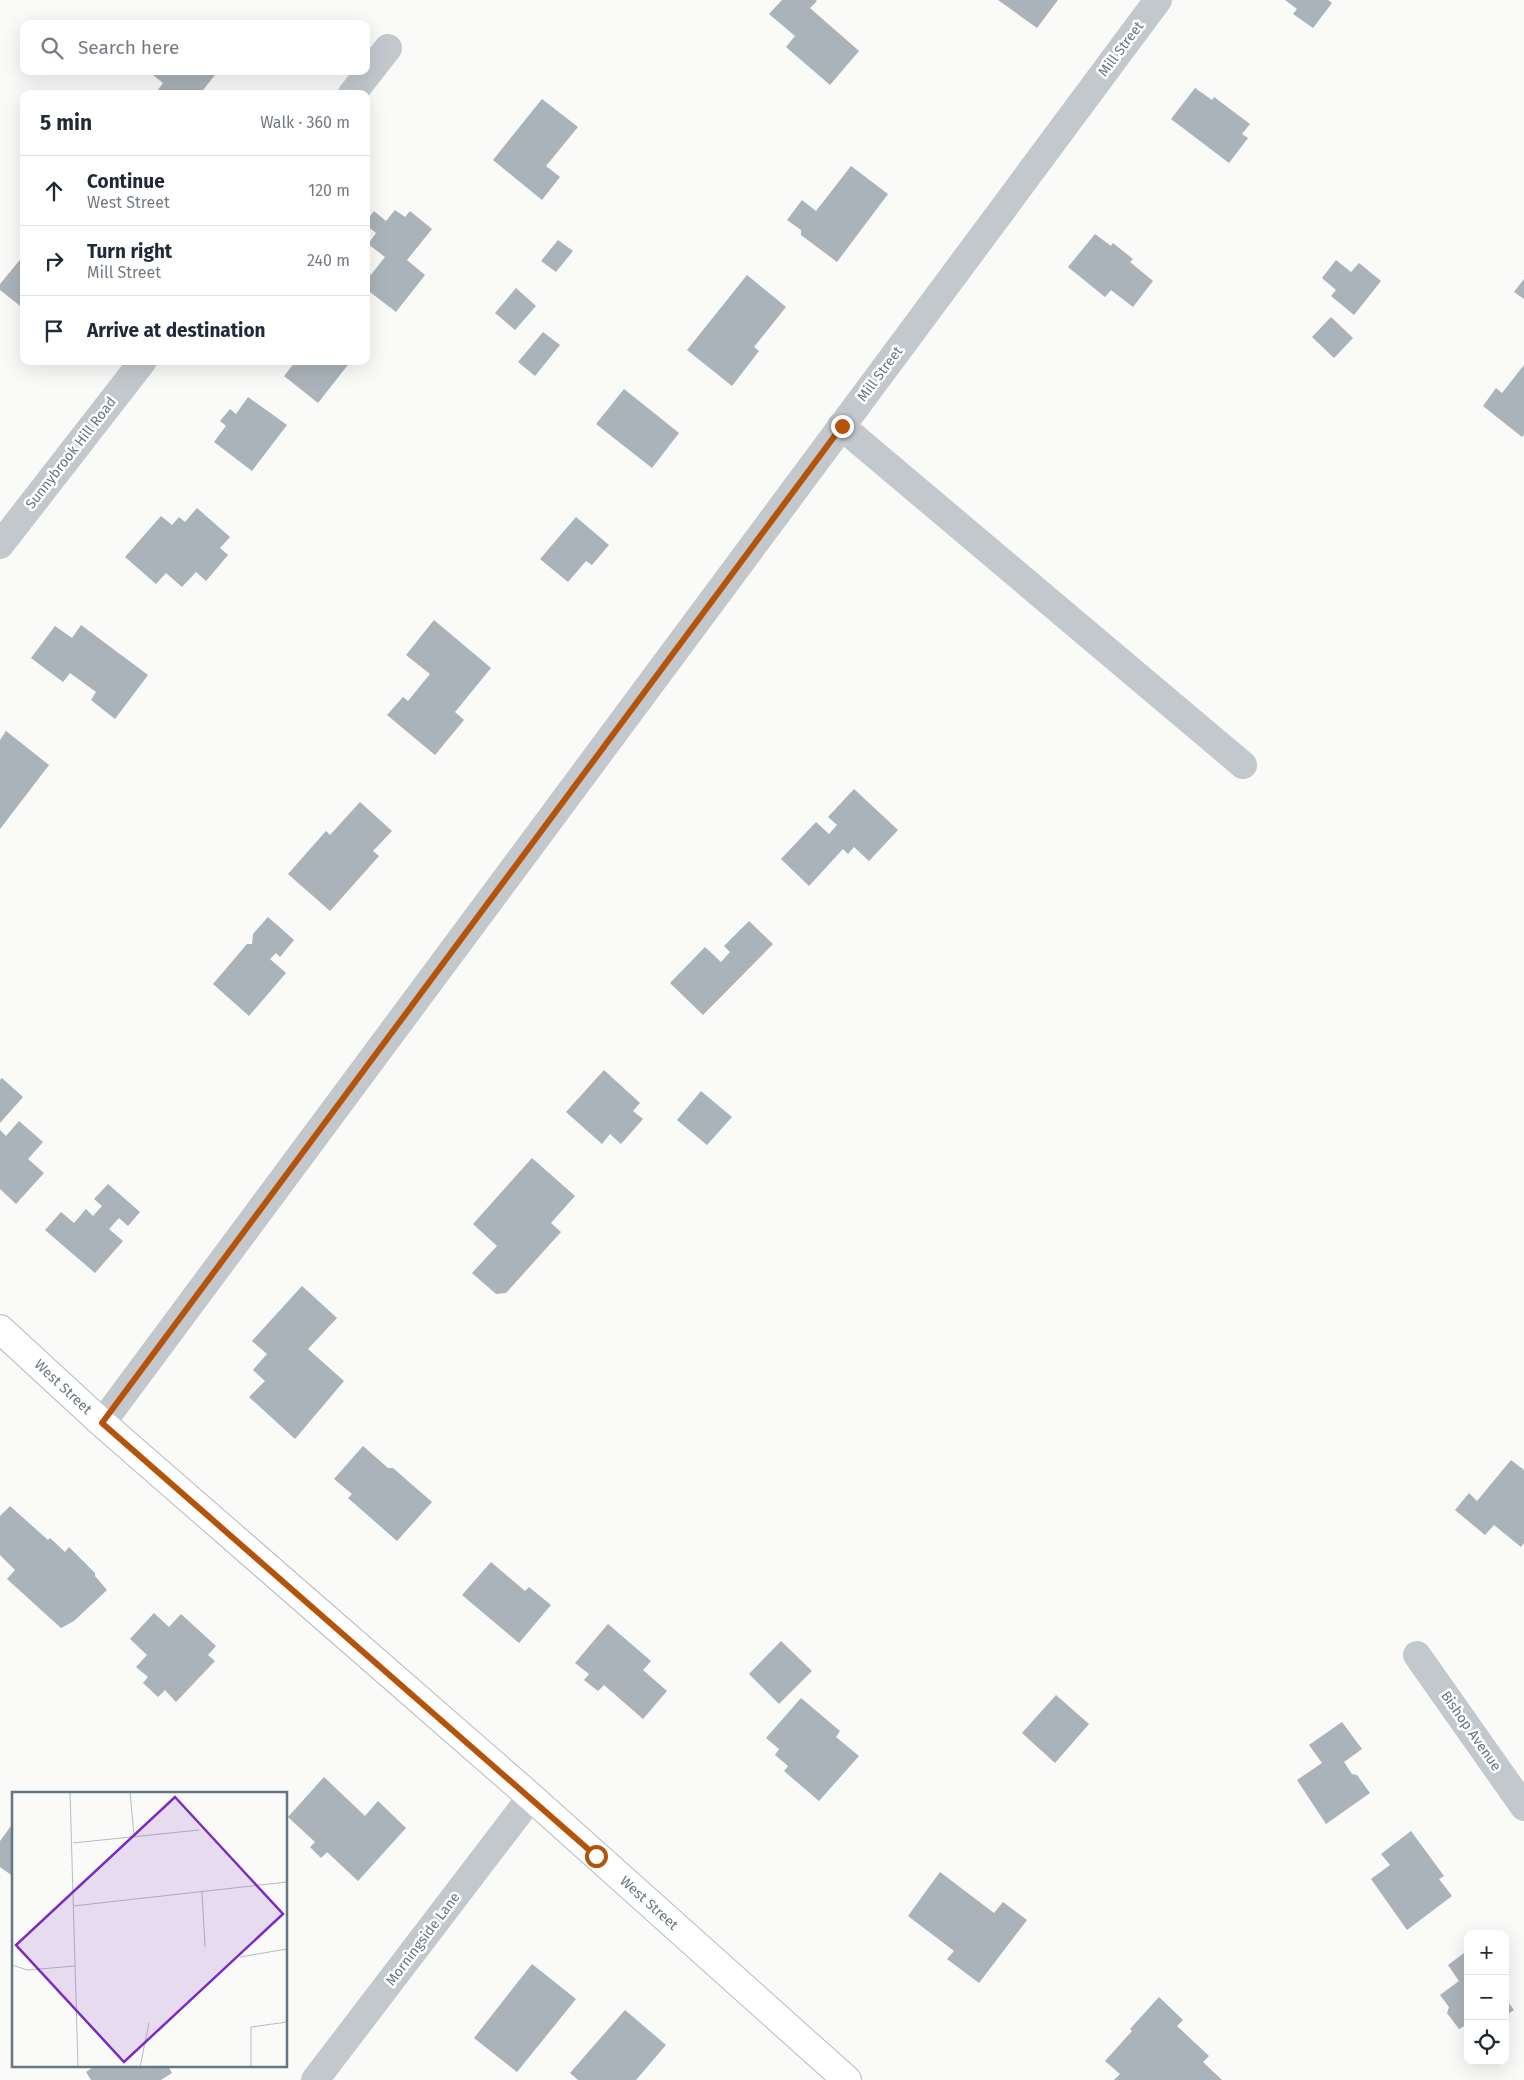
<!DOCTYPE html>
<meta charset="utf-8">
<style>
body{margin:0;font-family:"Fira Sans",sans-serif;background:#f2f2f3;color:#1f2937}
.controls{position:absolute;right:15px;bottom:15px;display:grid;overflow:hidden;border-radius:10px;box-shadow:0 5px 20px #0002}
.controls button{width:45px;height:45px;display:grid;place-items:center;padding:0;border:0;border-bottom:1px solid #e0e1e3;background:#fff;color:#1f2937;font:25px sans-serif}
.stop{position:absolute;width:15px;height:15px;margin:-11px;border:4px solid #b45309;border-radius:50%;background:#fff}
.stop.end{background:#b45309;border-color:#fff;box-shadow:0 1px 5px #0008}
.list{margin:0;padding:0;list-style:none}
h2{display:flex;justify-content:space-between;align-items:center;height:65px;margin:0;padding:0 20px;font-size:21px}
h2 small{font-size:16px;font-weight:400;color:#747a83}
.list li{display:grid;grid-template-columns:32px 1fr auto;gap:15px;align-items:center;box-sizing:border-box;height:70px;padding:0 20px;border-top:1px solid #e0e1e3}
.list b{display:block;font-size:19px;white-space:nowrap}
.list p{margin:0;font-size:16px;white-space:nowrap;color:#747a83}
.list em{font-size:16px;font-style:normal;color:#747a83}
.icon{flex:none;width:28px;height:28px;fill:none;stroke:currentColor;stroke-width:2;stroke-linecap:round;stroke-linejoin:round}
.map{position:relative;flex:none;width:1524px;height:2080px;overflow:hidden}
.search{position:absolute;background:#fff;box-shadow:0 5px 20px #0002;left:20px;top:20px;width:350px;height:55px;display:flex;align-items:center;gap:12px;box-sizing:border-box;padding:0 18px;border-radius:10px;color:#747a83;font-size:19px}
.panel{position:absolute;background:#fff;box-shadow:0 5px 20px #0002;left:20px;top:90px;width:350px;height:275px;border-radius:10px}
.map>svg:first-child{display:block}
.building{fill:#aab3b9}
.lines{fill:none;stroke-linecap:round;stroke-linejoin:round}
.major-casing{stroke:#b5babe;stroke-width:30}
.minor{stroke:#c3c8cc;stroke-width:28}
.major{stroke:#fff;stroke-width:28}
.route{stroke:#b45309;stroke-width:6}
.labels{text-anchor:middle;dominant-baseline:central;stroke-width:5;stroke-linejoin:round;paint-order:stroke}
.street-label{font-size:14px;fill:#657683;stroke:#fff}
.inset-road{fill:none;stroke:#b5bdc2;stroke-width:1}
.view{fill:#7b2cbf;fill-opacity:0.15;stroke:#7b2cbf;stroke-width:2.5}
.inset-edge{fill:none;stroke:#657683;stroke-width:2.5}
</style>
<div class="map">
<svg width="1524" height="2080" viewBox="0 0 1524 2080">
<rect width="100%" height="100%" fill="#fafaf8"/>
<g class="building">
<path d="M 782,0 L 815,0 L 817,1 L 810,8 L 859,51 L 830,85 L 786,47 L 795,36 L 769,14 Z"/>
<path d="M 998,0 L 1058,0 L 1037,28 Z"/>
<path d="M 1285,0 L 1328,0 L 1332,3 L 1313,28 L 1293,14 L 1297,9 Z"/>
<path d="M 148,71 L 218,71 L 200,94 L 155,94 L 163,83 Z"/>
<path d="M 1195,88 L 1212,100 L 1214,97 L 1250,124 L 1242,134 L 1248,138 L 1229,163 L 1171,119 Z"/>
<path d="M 542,99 L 578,127 L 546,166 L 560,177 L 542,200 L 493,160 Z"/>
<path d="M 851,166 L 888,194 L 837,262 L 801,235 L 801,230 L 787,220 L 802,200 L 816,211 Z"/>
<path d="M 395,210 L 405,217 L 410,211 L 432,229 L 407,260 L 425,275 L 396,312 L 366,289 L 366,281 L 385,257 L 368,244 L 376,233 L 366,225 L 366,221 L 374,211 L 386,221 Z"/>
<path d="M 1095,234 L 1111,246 L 1113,243 L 1133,259 L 1130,262 L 1153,281 L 1133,307 L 1111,290 L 1105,297 L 1068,267 Z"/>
<path d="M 558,240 L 573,251 L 556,272 L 541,261 Z"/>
<path d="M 24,255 L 24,309 L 0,290 L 0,284 Z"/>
<path d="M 1336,260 L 1351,272 L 1359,263 L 1381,281 L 1354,315 L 1331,296 L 1336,290 L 1322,278 Z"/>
<path d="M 747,275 L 786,307 L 754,347 L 759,351 L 732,386 L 687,350 Z"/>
<path d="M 1524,279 L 1524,299 L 1514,292 Z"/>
<path d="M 516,288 L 536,306 L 515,330 L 495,313 Z"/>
<path d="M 1331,317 L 1353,338 L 1334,358 L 1312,337 Z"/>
<path d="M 543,332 L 560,345 L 535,376 L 518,362 Z"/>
<path d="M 296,361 L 351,361 L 318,403 L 284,376 Z"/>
<path d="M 1524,365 L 1524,434 L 1522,437 L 1483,406 L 1496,388 L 1502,393 Z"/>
<path d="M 624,389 L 679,433 L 652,468 L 596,424 Z"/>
<path d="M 248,397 L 287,425 L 252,471 L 214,442 L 226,426 L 220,421 L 230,409 L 236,414 Z"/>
<path d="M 197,508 L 230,537 L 220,548 L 228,555 L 206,581 L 196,572 L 182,587 L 166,573 L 156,584 L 125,557 L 161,516 L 172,525 L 179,517 L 185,522 Z"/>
<path d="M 576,517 L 609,545 L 592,565 L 586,561 L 568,582 L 540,559 Z"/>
<path d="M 434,620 L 491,668 L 455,712 L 464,720 L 435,755 L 387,715 L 403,697 L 408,701 L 430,674 L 406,655 Z"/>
<path d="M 81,625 L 148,675 L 115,719 L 91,700 L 96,692 L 70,673 L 63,682 L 31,658 L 55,626 L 72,638 Z"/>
<path d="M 6,731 L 49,765 L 0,829 L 0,740 Z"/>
<path d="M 854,789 L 898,830 L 869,861 L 854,847 L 848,854 L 843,849 L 809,886 L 781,859 L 816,822 L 829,834 L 837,825 L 828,817 Z"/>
<path d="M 360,802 L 392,831 L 373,851 L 379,856 L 330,911 L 288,874 L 326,831 L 330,835 Z"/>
<path d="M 268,917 L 294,940 L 280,957 L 276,953 L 270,959 L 286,973 L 249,1016 L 213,984 L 247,944 L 252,944 L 253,934 Z"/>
<path d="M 749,921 L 773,944 L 703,1015 L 670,983 L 705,947 L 721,962 L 730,952 L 724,946 Z"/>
<path d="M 604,1070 L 640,1103 L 633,1111 L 643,1119 L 621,1144 L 610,1134 L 602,1144 L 566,1112 Z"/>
<path d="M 2,1078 L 23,1097 L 0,1123 L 0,1080 Z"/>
<path d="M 701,1091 L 732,1117 L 707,1145 L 677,1120 Z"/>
<path d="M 19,1121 L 43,1142 L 28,1159 L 44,1173 L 16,1204 L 0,1189 L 0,1130 L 6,1136 Z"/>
<path d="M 532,1158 L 575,1196 L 551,1223 L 561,1232 L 506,1293 L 496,1294 L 472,1273 L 497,1246 L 473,1224 Z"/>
<path d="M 108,1184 L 140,1212 L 128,1226 L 119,1218 L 109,1229 L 123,1241 L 95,1273 L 45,1230 L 61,1212 L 74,1223 L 86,1209 L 93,1216 L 102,1206 L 94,1199 Z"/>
<path d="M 302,1286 L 337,1318 L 308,1349 L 344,1381 L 295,1439 L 249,1397 L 265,1381 L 253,1370 L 267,1354 L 252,1341 Z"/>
<path d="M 363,1446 L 388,1468 L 393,1468 L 432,1502 L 397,1541 L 348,1498 L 352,1494 L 334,1479 Z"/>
<path d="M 1511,1460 L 1524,1470 L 1524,1543 L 1521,1547 L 1494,1525 L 1485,1535 L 1455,1510 L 1469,1493 L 1477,1501 Z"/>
<path d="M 10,1506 L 48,1540 L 50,1538 L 65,1552 L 69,1547 L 95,1573 L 95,1576 L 107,1590 L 74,1621 L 61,1628 L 7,1579 L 15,1570 L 0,1555 L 0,1516 Z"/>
<path d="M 491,1562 L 525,1591 L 529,1587 L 551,1605 L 519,1643 L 462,1595 Z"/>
<path d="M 154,1613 L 169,1627 L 181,1614 L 216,1646 L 208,1655 L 215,1661 L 176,1702 L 165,1690 L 158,1697 L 143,1683 L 148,1677 L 136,1667 L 147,1655 L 130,1639 Z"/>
<path d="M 608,1624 L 651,1661 L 643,1670 L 667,1691 L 643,1719 L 604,1685 L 598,1691 L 584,1680 L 589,1674 L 575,1663 Z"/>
<path d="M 781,1641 L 812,1671 L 779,1704 L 749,1674 Z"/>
<path d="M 1056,1695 L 1089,1724 L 1055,1763 L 1022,1733 Z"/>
<path d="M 801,1698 L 840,1731 L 836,1737 L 859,1756 L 819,1801 L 784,1771 L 788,1766 L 775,1755 L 779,1749 L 766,1738 Z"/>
<path d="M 1342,1722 L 1362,1749 L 1344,1762 L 1352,1774 L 1357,1775 L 1370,1793 L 1326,1824 L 1297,1780 L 1322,1763 L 1309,1745 Z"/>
<path d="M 324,1777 L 365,1816 L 378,1801 L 406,1828 L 358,1881 L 327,1852 L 321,1858 L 310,1847 L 315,1842 L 288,1817 Z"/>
<path d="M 11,1826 L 14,1828 L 14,1877 L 0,1867 L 0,1841 Z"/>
<path d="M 1411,1831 L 1444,1876 L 1439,1879 L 1452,1896 L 1407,1930 L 1371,1879 L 1390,1865 L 1381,1854 Z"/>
<path d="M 940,1872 L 994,1913 L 1003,1902 L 1027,1920 L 979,1983 L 947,1959 L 954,1951 L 908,1916 Z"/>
<path d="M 1468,1950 L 1468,2027 L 1466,2025 L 1459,2029 L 1447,2013 L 1449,2007 L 1440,1995 L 1459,1981 L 1448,1965 Z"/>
<path d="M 532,1964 L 576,1999 L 517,2072 L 474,2038 Z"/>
<path d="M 1159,1997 L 1183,2020 L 1177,2026 L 1209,2056 L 1203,2062 L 1222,2080 L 1114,2080 L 1120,2074 L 1105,2061 L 1132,2031 L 1130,2029 Z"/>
<path d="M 1505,1998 L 1514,2010 L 1505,2016 Z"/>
<path d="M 625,2010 L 666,2045 L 636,2080 L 578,2080 L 570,2073 Z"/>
<path d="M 95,2066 L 168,2066 L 172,2073 L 161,2080 L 91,2080 L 86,2072 Z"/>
</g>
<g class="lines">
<g class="major-casing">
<path id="major" d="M 0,1329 L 102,1423 L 531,1797 L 847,2080"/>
</g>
<g class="minor">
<path d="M 352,94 L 388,48"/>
<path d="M 841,426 L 1243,765"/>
<path d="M 0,545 L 143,361"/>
<path d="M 102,1423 L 1158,0"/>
<path d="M 1417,1655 L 1524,1807"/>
<path d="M 315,2080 L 531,1797"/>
</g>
<use href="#major" class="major"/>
</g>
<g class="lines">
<path class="route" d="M 596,1856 L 102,1423 L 842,426"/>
</g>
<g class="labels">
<g class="street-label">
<text transform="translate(1121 49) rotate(-53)">Mill Street</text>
<text transform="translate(880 374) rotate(-53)">Mill Street</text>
<text transform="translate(71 453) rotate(-52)">Sunnybrook Hill Road</text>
<text transform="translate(63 1387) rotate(43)">West Street</text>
<text transform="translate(1471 1731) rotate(55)">Bishop Avenue</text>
<text transform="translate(649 1903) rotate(42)">West Street</text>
<text transform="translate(423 1939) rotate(-53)">Morningside Lane</text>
</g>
</g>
<g transform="translate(12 1792)">
<rect width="275" height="275" fill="#fafaf8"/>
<path class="inset-road" d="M 58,0 L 66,275M 118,0 L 122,44M 61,51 L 187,38M 190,100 L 193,155M 61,114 L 275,90M 228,165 L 275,157M 0,173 L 15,178 L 63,174M 128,275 L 137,231M 239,275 L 239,235 L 275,230"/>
<path class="view" d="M 163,5 L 271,122 L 112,270 L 4,153 Z"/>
<rect width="275" height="275" class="inset-edge"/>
</g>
</svg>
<div class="controls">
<button>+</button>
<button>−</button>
<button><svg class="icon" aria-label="locate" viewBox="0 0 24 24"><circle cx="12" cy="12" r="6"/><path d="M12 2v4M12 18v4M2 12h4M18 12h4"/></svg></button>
</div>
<div class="stop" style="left:596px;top:1856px"></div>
<div class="stop end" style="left:842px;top:426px"></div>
<div class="search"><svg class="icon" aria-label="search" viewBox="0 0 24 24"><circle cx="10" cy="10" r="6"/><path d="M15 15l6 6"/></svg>Search here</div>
<section class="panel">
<h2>5 min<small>Walk · 360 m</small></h2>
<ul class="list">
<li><svg class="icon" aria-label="ahead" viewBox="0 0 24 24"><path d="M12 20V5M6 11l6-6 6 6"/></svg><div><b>Continue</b><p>West Street</p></div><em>120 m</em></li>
<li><svg class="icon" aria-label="right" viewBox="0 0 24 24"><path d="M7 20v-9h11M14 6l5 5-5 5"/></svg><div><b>Turn right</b><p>Mill Street</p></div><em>240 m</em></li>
<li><svg class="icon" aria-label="arrive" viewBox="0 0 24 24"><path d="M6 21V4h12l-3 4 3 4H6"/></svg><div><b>Arrive at destination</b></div></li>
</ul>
</section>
</div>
